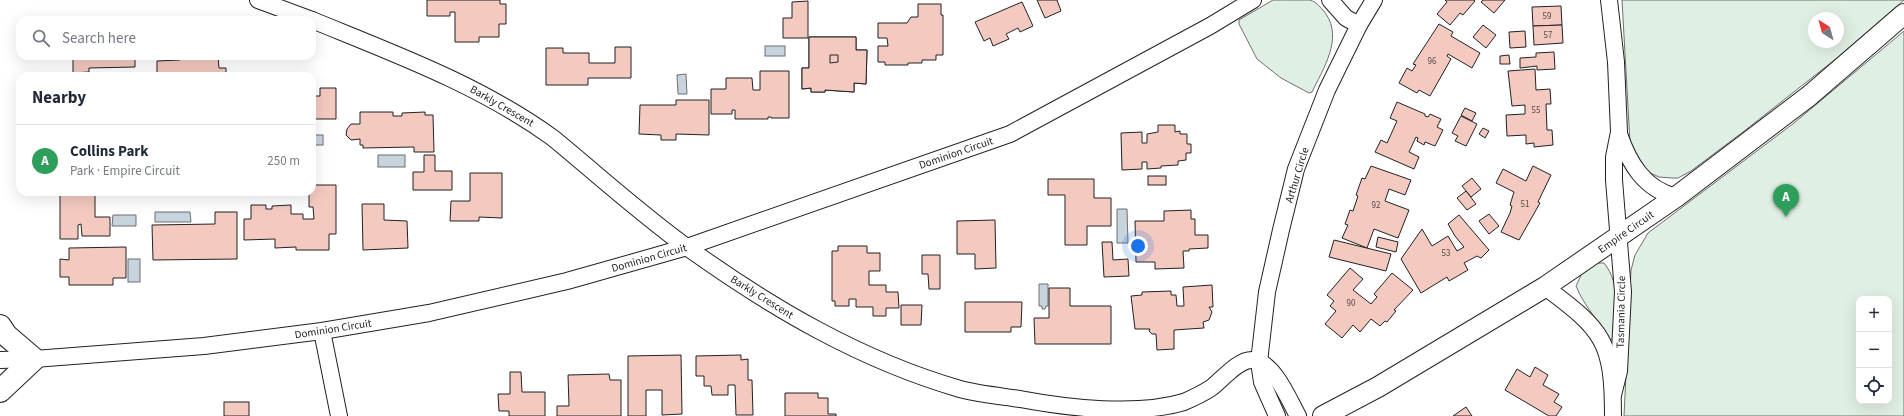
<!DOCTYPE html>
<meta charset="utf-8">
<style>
body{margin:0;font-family:"Source Sans 3",sans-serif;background:#f6f6f7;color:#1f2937}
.controls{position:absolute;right:12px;bottom:12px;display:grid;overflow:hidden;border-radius:8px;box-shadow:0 4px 16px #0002}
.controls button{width:36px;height:36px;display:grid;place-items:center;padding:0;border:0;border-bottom:1px solid #e0e1e3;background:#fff;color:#1f2937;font:20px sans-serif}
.compass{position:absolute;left:1808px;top:12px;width:36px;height:36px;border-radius:50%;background:#fff;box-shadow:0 4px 16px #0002;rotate:324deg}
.you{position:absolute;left:1138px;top:246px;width:14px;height:14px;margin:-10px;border:3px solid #fff;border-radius:50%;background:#1a73e8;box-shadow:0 0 0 6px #1a73e833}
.badge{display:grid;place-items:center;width:26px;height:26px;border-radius:50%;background:#1a73e8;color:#fff;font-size:13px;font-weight:700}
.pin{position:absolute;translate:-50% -33px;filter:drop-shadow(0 1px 2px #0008)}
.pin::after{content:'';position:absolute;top:21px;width:14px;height:12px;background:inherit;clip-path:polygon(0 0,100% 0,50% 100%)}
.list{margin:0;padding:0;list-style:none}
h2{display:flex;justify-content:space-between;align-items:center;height:52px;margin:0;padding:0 16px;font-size:17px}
h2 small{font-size:13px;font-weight:400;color:#747a83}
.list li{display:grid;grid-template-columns:26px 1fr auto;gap:12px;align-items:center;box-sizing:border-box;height:72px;padding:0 16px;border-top:1px solid #e0e1e3}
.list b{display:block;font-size:15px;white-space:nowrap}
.list p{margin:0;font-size:13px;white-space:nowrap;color:#747a83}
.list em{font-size:13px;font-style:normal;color:#747a83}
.icon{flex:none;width:22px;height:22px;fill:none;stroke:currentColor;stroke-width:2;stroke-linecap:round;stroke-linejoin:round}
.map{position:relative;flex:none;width:1904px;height:416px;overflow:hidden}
.search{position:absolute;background:#fff;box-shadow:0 4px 16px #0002;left:16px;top:16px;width:300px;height:44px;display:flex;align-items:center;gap:10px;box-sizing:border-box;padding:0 14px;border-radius:12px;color:#747a83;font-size:15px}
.panel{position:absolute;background:#fff;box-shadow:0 4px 16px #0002;left:16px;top:72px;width:300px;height:124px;border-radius:12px}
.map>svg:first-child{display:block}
.green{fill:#e0efe3;stroke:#6f6f6f;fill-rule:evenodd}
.water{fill:#c7d3dd;stroke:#6f6f6f}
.building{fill:#f3c9c0;stroke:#222;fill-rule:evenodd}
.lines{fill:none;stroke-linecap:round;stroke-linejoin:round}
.minor-casing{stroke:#222;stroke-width:18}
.tertiary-casing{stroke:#222;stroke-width:22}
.secondary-casing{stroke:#222;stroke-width:24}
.minor{stroke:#fff;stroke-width:16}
.tertiary{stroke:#fff;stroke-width:20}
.secondary{stroke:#fff;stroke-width:22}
.labels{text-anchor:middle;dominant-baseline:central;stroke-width:3;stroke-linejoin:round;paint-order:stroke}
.number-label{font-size:9px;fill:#564c4a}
.street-label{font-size:11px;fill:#222;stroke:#fff}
</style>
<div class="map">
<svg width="1904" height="416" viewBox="0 0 1904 416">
<rect width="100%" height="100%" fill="#fff"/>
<g class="green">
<path d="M 1273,0 C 1283,0 1301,0 1310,0 C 1317,2 1322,9 1326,14 C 1343,39 1323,69 1312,92 L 1309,93 L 1281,78 L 1257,59 L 1239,24 L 1239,20 Z"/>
<path d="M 1622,0 L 1904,0 L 1837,58 L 1743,132 L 1691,171 L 1678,178 L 1672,178 L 1659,177 L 1646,171 L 1630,143 ZM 1814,18 L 1838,18 L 1838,42 L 1814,42 Z"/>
<path d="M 1904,31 L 1904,416 L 1624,416 L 1631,270 L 1635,255 L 1648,233 L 1794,123 ZM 1859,299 L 1889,299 L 1889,401 L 1859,401 Z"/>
<path d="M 1597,263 L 1604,263 C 1621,284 1616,313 1615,338 L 1609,340 C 1599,321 1584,306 1576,286 L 1582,273 Z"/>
</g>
<g class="water">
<rect x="765" y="46" width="20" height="10"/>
<path d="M 686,74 L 687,94 L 678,94 L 677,75 Z"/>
<rect x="312" y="135" width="11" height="10"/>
<rect x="378" y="155" width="27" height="12"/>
<path d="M 1117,209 L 1127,209 L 1128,243 L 1117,243 Z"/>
<path d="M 155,212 L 190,212 L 191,222 L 155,222 Z"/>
<path d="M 113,215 L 136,215 L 136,226 L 112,226 Z"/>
<rect x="128" y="259" width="12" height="23"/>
<path d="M 1039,284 L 1048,284 L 1048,306 L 1046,306 L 1045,309 L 1042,309 L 1042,306 L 1039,306 Z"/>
</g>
<g class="building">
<path d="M 427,0 L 500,0 L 500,4 L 506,4 L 506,24 L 499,24 L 499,37 L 479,37 L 479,42 L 455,42 L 455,12 L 450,12 L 450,16 L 427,16 Z"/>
<path d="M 1037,0 L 1057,0 L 1061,11 L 1045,18 Z"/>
<path d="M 1445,0 L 1474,0 L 1475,1 L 1463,15 L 1460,13 L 1450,25 L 1437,14 L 1447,2 Z"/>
<path d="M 1483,0 L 1505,0 L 1494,13 L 1481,2 Z"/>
<path d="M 808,1 L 808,38 L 783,38 L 783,18 L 792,18 L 792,2 Z"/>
<path d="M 1022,2 L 1033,26 L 1020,32 L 1018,28 L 1006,34 L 1009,39 L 993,46 L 990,38 L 984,41 L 975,22 Z"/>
<path d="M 918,4 L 941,4 L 941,15 L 943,15 L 943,55 L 936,55 L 936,60 L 922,60 L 922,63 L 908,63 L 908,65 L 885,65 L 885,62 L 878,62 L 878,46 L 888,46 L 887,38 L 878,38 L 878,23 L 907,23 L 911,17 L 918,17 Z"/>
<path d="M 1561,6 L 1562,25 L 1533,26 L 1532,7 Z"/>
<path d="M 1439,24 L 1453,32 L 1451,36 L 1480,53 L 1472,68 L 1448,54 L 1447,56 L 1451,59 L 1430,96 L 1419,90 L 1417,93 L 1399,83 L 1407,68 L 1412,71 L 1416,65 L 1413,64 Z"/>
<path d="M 1483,25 L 1496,35 L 1486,48 L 1473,37 Z"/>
<path d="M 1562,25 L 1563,43 L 1534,45 L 1533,26 Z"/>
<path d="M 1525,31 L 1526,47 L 1510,48 L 1509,32 Z"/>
<path d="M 809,37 L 856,37 L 856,50 L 867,50 L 866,84 L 854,83 L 854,92 L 825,90 L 825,92 L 811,92 L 811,88 L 802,89 L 802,68 L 809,68 ZM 830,55 L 838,55 L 838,62 L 830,63 Z"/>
<path d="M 809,37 L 856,37 L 856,50 L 867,50 L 866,84 L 854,83 L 854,92 L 825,90 L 825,92 L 811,92 L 811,88 L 802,89 L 802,68 L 809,68 Z"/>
<path d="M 615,47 L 631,47 L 631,78 L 588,78 L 588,85 L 546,85 L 546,48 L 563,48 L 563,53 L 589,53 L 589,63 L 615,63 Z"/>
<path d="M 1554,52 L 1555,69 L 1537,70 L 1537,66 L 1520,68 L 1520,58 L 1536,57 L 1536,53 Z"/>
<path d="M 830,55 L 838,55 L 838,62 L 830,63 Z"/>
<path d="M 1509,55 L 1510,64 L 1500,64 L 1500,56 Z"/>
<path d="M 73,56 L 135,56 L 135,67 L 89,68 L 89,72 L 73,73 Z"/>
<path d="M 180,56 L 218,56 L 219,68 L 226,68 L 226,76 L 157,76 L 157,61 L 180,60 Z"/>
<path d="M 1535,69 L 1536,90 L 1550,89 L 1551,104 L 1546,104 L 1547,130 L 1552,130 L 1553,145 L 1534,147 L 1534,143 L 1526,144 L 1526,135 L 1507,136 L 1506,115 L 1525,114 L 1525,105 L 1512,106 L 1508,71 Z"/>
<path d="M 760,71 L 789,71 L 789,118 L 771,118 L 771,117 L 768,117 L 768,119 L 735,119 L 735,110 L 732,110 L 732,114 L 711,114 L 711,89 L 726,89 L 726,78 L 752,78 L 753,90 L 760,90 Z"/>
<path d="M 312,80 L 314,80 L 314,96 L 320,96 L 320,88 L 336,88 L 336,119 L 312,119 Z"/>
<path d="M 676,100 L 709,100 L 709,135 L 676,134 L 676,140 L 661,140 L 661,135 L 639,134 L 640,105 L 676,105 Z"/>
<path d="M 1397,102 L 1425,114 L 1425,116 L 1428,117 L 1430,114 L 1441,119 L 1437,127 L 1443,130 L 1435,146 L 1425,142 L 1424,145 L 1417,141 L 1418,138 L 1416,137 L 1409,152 L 1419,157 L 1414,169 L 1375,152 L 1381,140 L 1387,143 L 1397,121 L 1390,118 Z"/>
<path d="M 1465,108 L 1476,113 L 1472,121 L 1461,115 Z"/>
<path d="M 360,112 L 393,112 L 393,116 L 402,116 L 402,113 L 425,112 L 425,115 L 433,115 L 434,152 L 414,152 L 414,147 L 363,148 L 363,145 L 360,145 L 360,139 L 351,140 L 346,135 L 347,129 L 351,124 L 360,124 Z"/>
<path d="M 1461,116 L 1477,124 L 1466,146 L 1455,141 L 1458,136 L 1452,133 Z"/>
<path d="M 1158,125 L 1175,125 L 1175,132 L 1180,131 L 1180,134 L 1187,134 L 1187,144 L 1191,144 L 1191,153 L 1186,153 L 1186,160 L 1178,161 L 1178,165 L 1161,166 L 1161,168 L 1147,169 L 1147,162 L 1142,162 L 1142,169 L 1122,170 L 1121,133 L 1142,132 L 1142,143 L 1147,143 L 1147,134 L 1158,132 Z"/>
<path d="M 1483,128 L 1489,131 L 1485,138 L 1479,134 Z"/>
<path d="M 424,155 L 435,155 L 435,171 L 452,171 L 452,190 L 413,190 L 413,172 L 424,172 Z"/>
<path d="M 1371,166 L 1411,180 L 1405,195 L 1389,189 L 1385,201 L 1409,210 L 1398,238 L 1374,229 L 1367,248 L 1342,238 L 1348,225 L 1345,224 L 1350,210 L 1353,211 L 1358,196 L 1356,195 L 1362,178 L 1365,179 Z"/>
<path d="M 1533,166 L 1551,175 L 1538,202 L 1540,203 L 1519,240 L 1501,232 L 1510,213 L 1512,206 L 1510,205 L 1514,192 L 1496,183 L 1503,169 L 1526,181 Z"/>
<path d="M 470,173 L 502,173 L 502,218 L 479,217 L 479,221 L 450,221 L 451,201 L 470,201 Z"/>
<rect x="1148" y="176" width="18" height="9"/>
<path d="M 1472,178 L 1481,189 L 1471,197 L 1462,186 Z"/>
<path d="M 1048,179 L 1094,179 L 1094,198 L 1111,198 L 1111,226 L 1087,226 L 1087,245 L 1065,245 L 1065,195 L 1048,195 Z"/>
<path d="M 312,185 L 336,185 L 336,234 L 329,234 L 329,250 L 296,250 L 296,247 L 275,248 L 275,239 L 244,240 L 244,219 L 251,219 L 251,205 L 266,205 L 266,209 L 272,209 L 272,206 L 291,205 L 291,214 L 303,214 L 303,219 L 314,219 L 313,207 L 309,207 L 309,192 L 312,192 Z"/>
<path d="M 1466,191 L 1476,204 L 1467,210 L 1457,198 Z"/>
<path d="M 60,192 L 109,192 L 109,194 L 95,194 L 95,217 L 110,217 L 110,236 L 82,236 L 81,224 L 78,225 L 78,239 L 60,239 Z"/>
<path d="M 362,204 L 384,204 L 384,220 L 407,221 L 408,248 L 363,250 Z"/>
<path d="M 1191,210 L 1191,219 L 1195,219 L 1195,235 L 1208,235 L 1208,248 L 1189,249 L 1189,251 L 1183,251 L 1184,268 L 1155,269 L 1155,262 L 1136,262 L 1135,221 L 1164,221 L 1164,211 Z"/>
<path d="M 215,212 L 237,212 L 237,259 L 153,260 L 152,225 L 215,224 Z"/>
<path d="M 1489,214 L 1499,226 L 1489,234 L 1479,221 Z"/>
<path d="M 1459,215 L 1489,250 L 1481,258 L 1477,256 L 1464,263 L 1468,270 L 1449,281 L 1447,277 L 1421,293 L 1401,259 L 1422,229 L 1432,246 L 1448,236 L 1457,251 L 1464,247 L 1455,236 L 1448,224 Z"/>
<path d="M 995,220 L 996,268 L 975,269 L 975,254 L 957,254 L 957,221 Z"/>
<path d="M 1378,237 L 1398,242 L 1396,252 L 1376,247 Z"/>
<path d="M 1334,240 L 1391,254 L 1386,271 L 1329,257 Z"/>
<path d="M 1102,242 L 1112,242 L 1113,260 L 1128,259 L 1129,276 L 1104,277 Z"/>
<path d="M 838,246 L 867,246 L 867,253 L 880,253 L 880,271 L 869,271 L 869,285 L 886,285 L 886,292 L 898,292 L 899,308 L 886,308 L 886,316 L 873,316 L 873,307 L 856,307 L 856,299 L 849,299 L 849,306 L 835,306 L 835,301 L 832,301 L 832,251 L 838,251 Z"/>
<path d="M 126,247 L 126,278 L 113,278 L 113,285 L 69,285 L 69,277 L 60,277 L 60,259 L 69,260 L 69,248 Z"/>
<path d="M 922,255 L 940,255 L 940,289 L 929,289 L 928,274 L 922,274 Z"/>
<path d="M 1350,268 L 1363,279 L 1353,290 L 1371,304 L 1377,297 L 1374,294 L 1392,273 L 1413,290 L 1394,310 L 1396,311 L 1387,322 L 1385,321 L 1380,326 L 1371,319 L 1360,332 L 1353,325 L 1342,338 L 1325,324 L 1336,311 L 1330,306 L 1334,301 L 1327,295 Z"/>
<path d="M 1212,285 L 1213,307 L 1209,307 L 1212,312 L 1209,320 L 1203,322 L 1204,328 L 1174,330 L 1174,349 L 1157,350 L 1156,334 L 1152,334 L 1149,331 L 1150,329 L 1135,329 L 1131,296 L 1142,295 L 1142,292 L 1171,291 L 1171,295 L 1176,295 L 1177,306 L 1184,306 L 1183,287 Z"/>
<path d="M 1049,288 L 1070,288 L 1070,306 L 1111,306 L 1111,344 L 1035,344 L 1034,318 L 1049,318 Z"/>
<path d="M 965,302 L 1022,302 L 1021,327 L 1011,327 L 1011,332 L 965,332 Z"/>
<path d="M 901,305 L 922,305 L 921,325 L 901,325 Z"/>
<path d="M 681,355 L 682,414 L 662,415 L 662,390 L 646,390 L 646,416 L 628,416 L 628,356 Z"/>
<path d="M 741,355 L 741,360 L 748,359 L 748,380 L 752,380 L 753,415 L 736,415 L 735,385 L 728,385 L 728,395 L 712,395 L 711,386 L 704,386 L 704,376 L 696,376 L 696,356 Z"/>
<path d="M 1535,367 L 1548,375 L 1543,385 L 1559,394 L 1554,402 L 1562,407 L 1556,416 L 1549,416 L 1505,390 L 1517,369 L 1530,377 Z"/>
<path d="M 510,372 L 521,372 L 522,392 L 545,392 L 545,416 L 509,416 L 509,411 L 499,411 L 498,394 L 510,394 Z"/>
<path d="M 609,374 L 610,380 L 621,380 L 621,416 L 557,416 L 557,406 L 569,406 L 568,375 Z"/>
<path d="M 785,393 L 818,393 L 818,398 L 828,398 L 828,414 L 836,414 L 836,416 L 785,416 Z"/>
<rect x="224" y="402" width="25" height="14"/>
<path d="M 1466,407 L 1472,416 L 1453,416 Z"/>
</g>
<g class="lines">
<g class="minor-casing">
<g id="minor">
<path d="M 258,0 L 312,20"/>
<path d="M 1330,0 L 1346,18 L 1359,25"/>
<path d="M 1609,0 L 1616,62 L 1619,132 L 1614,157 L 1614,180 L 1623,292 L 1619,371 L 1613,395"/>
<path d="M 312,20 C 395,54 480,85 553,138 C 598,175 641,214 688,248 C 772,308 860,360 960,389 C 979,394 1000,396 1020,399 C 1068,408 1137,416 1184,402 C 1193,398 1202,394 1211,388 C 1222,380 1238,359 1253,360 C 1274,362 1289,400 1298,416"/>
<path d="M 1619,134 C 1629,163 1644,189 1676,197"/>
<path d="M 1545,287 C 1603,330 1613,341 1613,416"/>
<path d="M 322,331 L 339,416"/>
<path d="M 0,360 L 34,359 L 204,346 L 322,331 L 429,313 L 567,281 L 687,247 L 1010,134 L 1210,26 L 1253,0"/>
<path d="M 1277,416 L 1262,382 L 1259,362 L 1267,292 L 1281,230 L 1296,169 L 1327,90 L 1359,25 L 1374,0"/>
</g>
</g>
<g class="tertiary-casing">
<path id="tertiary" d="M 1323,416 L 1378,387 L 1545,287 L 1676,197 L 1809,96 L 1904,14"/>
</g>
<g class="secondary-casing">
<path id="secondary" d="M 0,326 L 6,335 L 34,359 L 0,391"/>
</g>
<use href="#minor" class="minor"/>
<use href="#tertiary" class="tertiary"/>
<use href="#secondary" class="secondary"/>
</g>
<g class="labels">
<g class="number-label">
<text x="1547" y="16">59</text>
<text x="1548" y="35">57</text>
<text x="1432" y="61">96</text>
<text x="1536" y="110">55</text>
<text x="1525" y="204">51</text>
<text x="1376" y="205">92</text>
<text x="1446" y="253">53</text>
<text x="1351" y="303">90</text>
</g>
<g class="street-label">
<text transform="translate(502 106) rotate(30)">Barkly Crescent</text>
<text transform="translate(956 153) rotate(-19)">Dominion Circuit</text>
<text transform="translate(1297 175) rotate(-73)">Arthur Circle</text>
<text transform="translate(1626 232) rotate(-35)">Empire Circuit</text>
<text transform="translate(649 258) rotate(-16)">Dominion Circuit</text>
<text transform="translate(762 297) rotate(32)">Barkly Crescent</text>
<text transform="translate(1621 312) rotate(-89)">Tasmania Circle</text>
<text transform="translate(333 329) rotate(-9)">Dominion Circuit</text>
</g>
</g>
</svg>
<div class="controls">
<button>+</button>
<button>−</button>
<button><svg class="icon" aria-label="locate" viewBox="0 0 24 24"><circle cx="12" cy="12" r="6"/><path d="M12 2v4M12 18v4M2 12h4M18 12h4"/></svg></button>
</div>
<svg class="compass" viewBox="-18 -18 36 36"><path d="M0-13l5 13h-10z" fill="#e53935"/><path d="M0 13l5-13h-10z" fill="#747a83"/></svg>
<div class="you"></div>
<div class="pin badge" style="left:1786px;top:217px;background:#2e9e5b">A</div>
<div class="search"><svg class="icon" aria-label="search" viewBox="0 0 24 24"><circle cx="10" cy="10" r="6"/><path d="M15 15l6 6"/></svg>Search here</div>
<section class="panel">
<h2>Nearby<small></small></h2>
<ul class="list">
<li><span class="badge" style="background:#2e9e5b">A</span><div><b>Collins Park</b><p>Park · Empire Circuit</p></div><em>250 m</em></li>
</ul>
</section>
</div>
